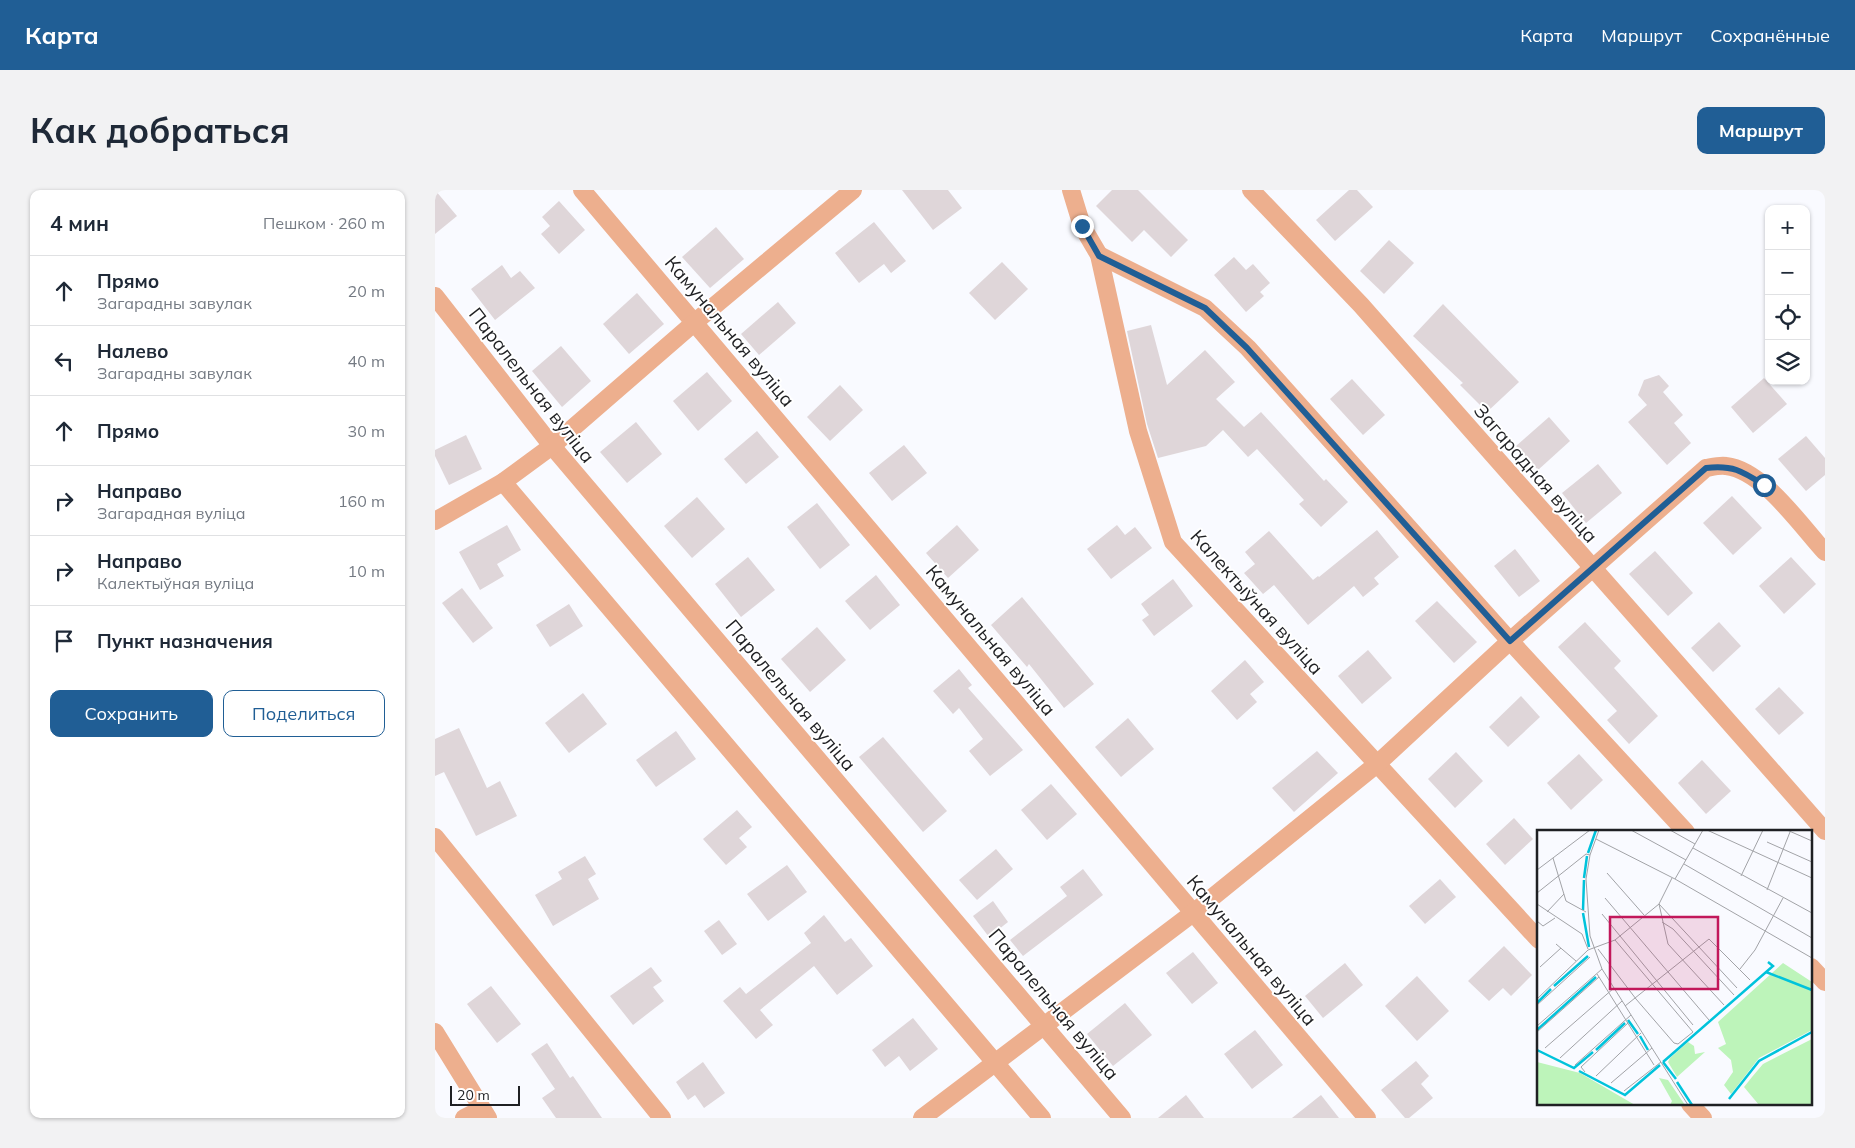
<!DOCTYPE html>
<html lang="ru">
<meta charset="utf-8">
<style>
body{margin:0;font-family:Mulish,sans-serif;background:#f2f2f3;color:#1f2937}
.controls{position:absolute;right:15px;top:15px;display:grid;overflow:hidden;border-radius:10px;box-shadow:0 1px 4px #0004}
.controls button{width:45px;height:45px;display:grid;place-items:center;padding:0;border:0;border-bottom:1px solid #e0e1e3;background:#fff;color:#1f2937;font:25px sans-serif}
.scale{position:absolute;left:15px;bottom:12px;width:70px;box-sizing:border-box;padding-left:5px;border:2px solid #1f2023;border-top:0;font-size:14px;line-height:18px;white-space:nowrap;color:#1f2023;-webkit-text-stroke:4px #fff;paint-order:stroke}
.stop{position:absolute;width:15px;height:15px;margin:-11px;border:4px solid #205e95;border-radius:50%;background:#fff}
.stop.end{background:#205e95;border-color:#fff;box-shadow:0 1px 5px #0008}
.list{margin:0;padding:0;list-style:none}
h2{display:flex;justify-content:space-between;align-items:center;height:65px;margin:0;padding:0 20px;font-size:21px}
h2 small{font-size:16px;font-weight:400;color:#747a83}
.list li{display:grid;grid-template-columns:32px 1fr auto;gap:15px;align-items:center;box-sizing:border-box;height:70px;padding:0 20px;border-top:1px solid #e0e1e3}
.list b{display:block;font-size:19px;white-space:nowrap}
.list p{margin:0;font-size:16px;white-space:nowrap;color:#747a83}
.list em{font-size:16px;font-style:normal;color:#747a83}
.actions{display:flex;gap:10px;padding:15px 20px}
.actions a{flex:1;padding:11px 0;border:1px solid #205e95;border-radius:10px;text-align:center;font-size:18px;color:#205e95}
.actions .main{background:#205e95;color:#fff}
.icon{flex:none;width:28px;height:28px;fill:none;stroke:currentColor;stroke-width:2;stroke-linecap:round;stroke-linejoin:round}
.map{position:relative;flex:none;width:1390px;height:928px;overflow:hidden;border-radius:10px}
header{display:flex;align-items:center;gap:30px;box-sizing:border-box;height:70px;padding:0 25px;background:#205e95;color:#fff}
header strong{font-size:24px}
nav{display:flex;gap:28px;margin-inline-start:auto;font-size:18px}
.intro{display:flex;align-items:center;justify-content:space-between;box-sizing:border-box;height:120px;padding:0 30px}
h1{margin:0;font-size:35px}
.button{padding:12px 22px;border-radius:10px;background:#205e95;color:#fff;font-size:18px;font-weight:700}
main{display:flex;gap:30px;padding:0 30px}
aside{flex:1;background:#fff;border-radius:10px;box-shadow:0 1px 4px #0004}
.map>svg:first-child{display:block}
.building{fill:#dfd6d9}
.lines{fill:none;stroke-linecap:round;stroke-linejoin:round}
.street{stroke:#edaf8e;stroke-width:18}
.route{stroke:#205e95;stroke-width:6}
.labels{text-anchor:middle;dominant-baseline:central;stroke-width:4;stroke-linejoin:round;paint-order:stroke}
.street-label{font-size:19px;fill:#1f2023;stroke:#fff}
.inset-river{fill:none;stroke:#00c3db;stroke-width:2.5}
.inset-road{fill:none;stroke:#a2a3a7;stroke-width:1}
.view{fill:#c2185b;fill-opacity:0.15;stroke:#c2185b;stroke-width:2.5}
.inset-edge{fill:none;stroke:#1f2023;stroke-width:2.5}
</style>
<header>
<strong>Карта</strong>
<nav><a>Карта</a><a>Маршрут</a><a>Сохранённые</a></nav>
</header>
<div class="intro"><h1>Как добраться</h1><a class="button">Маршрут</a></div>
<main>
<aside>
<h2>4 мин<small>Пешком · 260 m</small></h2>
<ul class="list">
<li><svg class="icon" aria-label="ahead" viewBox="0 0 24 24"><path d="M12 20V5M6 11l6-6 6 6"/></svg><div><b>Прямо</b><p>Загарадны завулак</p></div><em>20 m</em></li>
<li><svg class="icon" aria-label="left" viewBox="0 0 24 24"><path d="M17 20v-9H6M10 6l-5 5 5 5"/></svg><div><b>Налево</b><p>Загарадны завулак</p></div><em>40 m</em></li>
<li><svg class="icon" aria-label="ahead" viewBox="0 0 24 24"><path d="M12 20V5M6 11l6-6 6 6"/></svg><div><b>Прямо</b></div><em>30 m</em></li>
<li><svg class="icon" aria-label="right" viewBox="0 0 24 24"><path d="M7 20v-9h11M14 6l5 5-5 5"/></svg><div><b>Направо</b><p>Загарадная вуліца</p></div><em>160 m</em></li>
<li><svg class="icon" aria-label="right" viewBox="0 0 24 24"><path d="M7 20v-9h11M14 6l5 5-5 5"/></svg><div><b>Направо</b><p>Калектыўная вуліца</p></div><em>10 m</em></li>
<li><svg class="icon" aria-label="arrive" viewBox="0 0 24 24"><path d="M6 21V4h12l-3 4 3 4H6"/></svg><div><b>Пункт назначения</b></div></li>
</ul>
<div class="actions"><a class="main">Сохранить</a><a>Поделиться</a></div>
</aside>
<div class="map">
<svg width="1390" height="928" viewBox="0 0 1390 928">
<rect width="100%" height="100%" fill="#f9faff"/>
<g class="building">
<path d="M 0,0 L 22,26 L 0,44 Z"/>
<path d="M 467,0 L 513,0 L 527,18 L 498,40 Z"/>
<path d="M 677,0 L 703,0 L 753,50 L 736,67 L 709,40 L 697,52 L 661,16 Z"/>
<path d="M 914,0 L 922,0 L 938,17 L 900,51 L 881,30 Z"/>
<path d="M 124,11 L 150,40 L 124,64 L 106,44 L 115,36 L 107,27 Z"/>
<path d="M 439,32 L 471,71 L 456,83 L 449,74 L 424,93 L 400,63 Z"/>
<path d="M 281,37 L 309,69 L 275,98 L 247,67 Z"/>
<path d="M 954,50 L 979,73 L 949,104 L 925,81 Z"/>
<path d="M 799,67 L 811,80 L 818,74 L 835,93 L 825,102 L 829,106 L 811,122 L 779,85 Z"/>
<path d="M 567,72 L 593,99 L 560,130 L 534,103 Z"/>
<path d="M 67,75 L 76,88 L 85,81 L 100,98 L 60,130 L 36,99 Z"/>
<path d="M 202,103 L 229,134 L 194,164 L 168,134 Z"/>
<path d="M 343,112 L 361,133 L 324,165 L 306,144 Z"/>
<path d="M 1008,114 L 1084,192 L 1052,222 L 1025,195 L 1028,193 L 978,146 Z"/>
<path d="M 716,135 L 732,195 L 770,160 L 800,192 L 781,209 L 809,237 L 826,222 L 889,291 L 891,289 L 913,312 L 886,337 L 864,314 L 869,310 L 822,259 L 813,267 L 788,240 L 771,256 L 723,268 L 712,234 L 692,141 Z"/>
<path d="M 126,156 L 156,191 L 127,217 L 97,181 Z"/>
<path d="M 272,182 L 297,211 L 263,241 L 238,211 Z"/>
<path d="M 1224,185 L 1234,196 L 1228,202 L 1248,225 L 1239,233 L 1256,253 L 1232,275 L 1193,232 L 1212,215 L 1203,205 L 1209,190 Z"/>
<path d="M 1329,188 L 1352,214 L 1318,243 L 1296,217 Z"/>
<path d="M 917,189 L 950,225 L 928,245 L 895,209 Z"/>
<path d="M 405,195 L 428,220 L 395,251 L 372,227 Z"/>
<path d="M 1114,227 L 1135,251 L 1103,280 L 1081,256 Z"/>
<path d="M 201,232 L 227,264 L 192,293 L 165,262 Z"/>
<path d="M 322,241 L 344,267 L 311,294 L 289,269 Z"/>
<path d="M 31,245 L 47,279 L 14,295 L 0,266 L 0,260 Z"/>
<path d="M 1371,246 L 1390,268 L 1390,285 L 1371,301 L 1343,269 Z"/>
<path d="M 469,255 L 492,283 L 457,311 L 434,283 Z"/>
<path d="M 1163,274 L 1187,303 L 1151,333 L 1127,303 Z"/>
<path d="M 1297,306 L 1327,338 L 1298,365 L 1268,333 Z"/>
<path d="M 262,307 L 290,339 L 257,368 L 229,336 Z"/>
<path d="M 382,313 L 415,355 L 385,379 L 352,337 Z"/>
<path d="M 72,335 L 86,360 L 62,374 L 69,386 L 45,400 L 24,362 Z"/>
<path d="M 522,335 L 544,360 L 513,388 L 491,363 Z"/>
<path d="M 682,335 L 690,345 L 700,337 L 717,358 L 676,389 L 652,359 Z"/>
<path d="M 942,340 L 964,367 L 939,388 L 944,394 L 928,407 L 919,396 L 873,435 L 839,395 L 828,404 L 809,383 L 820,374 L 810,362 L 834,341 L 878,390 L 883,386 L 884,387 Z"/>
<path d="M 1080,359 L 1105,391 L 1084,407 L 1059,376 Z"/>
<path d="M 1220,361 L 1258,403 L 1233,426 L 1194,384 Z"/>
<path d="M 313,367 L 340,400 L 306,427 L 280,394 Z"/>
<path d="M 1356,367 L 1381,394 L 1349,424 L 1324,396 Z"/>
<path d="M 441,385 L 465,415 L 435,440 L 410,411 Z"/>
<path d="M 738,389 L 758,416 L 719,446 L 707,430 L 714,425 L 706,414 Z"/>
<path d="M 27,398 L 58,438 L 38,453 L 7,413 Z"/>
<path d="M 587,407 L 659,494 L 629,518 L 594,474 L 592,477 L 556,435 Z"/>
<path d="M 1002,411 L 1042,452 L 1019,473 L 980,431 Z"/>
<path d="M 134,414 L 148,436 L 115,457 L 101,435 Z"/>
<path d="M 1150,432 L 1186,471 L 1179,478 L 1223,526 L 1194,554 L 1172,530 L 1182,521 L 1123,457 Z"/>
<path d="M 1284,432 L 1306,456 L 1278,482 L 1256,458 Z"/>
<path d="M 382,437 L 411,470 L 375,502 L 346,469 Z"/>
<path d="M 933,460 L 957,488 L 927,514 L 903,486 Z"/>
<path d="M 810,470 L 829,492 L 815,504 L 822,512 L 802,530 L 776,501 Z"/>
<path d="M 524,479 L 537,495 L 533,498 L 588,560 L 555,586 L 534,561 L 548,549 L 524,518 L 518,524 L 498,501 Z"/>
<path d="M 1344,497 L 1369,523 L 1344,545 L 1320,519 Z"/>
<path d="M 148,503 L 172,534 L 134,563 L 110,533 Z"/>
<path d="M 1086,506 L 1105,527 L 1073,557 L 1054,537 Z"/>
<path d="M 693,528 L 719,559 L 686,587 L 660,557 Z"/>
<path d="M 24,538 L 52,598 L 65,591 L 82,626 L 41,646 L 9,582 L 0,586 L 0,549 Z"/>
<path d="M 241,541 L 261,569 L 221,597 L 201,570 Z"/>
<path d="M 448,547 L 512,621 L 488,642 L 424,567 Z"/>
<path d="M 882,561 L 903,583 L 859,622 L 837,598 Z"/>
<path d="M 1021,562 L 1048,591 L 1020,618 L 993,589 Z"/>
<path d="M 1144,564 L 1168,590 L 1136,620 L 1112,593 Z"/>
<path d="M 1267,570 L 1296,601 L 1271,624 L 1243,593 Z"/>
<path d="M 616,594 L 642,624 L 612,650 L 586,620 Z"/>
<path d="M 302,620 L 317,637 L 304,648 L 312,657 L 291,675 L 268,649 Z"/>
<path d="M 1079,628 L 1098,649 L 1070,675 L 1051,654 Z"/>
<path d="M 561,659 L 578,679 L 542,710 L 524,690 Z"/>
<path d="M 150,666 L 161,684 L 153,689 L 164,709 L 118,736 L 100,705 L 127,689 L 123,682 Z"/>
<path d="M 352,675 L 372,702 L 333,731 L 312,704 Z"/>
<path d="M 648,679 L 668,705 L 588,766 L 575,750 L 632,706 L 625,697 Z"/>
<path d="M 1005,689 L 1021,707 L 990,734 L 974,716 Z"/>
<path d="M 558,711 L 573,732 L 554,747 L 538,726 Z"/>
<path d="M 389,725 L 410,752 L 416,748 L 438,776 L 402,805 L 379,776 L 325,820 L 338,835 L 321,849 L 288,811 L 305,797 L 311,804 L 376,753 L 369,743 Z"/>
<path d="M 284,730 L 302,754 L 287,765 L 269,741 Z"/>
<path d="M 1069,756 L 1097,785 L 1076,806 L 1068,798 L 1054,811 L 1033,791 Z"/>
<path d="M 758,762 L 783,793 L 757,814 L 731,783 Z"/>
<path d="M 910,773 L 928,795 L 888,828 L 870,806 Z"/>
<path d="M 216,777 L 227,791 L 218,797 L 229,811 L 198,835 L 175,806 Z"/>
<path d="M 982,786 L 1014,821 L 982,851 L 950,816 Z"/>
<path d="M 56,796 L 86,834 L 62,853 L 32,814 Z"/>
<path d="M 690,813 L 717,845 L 678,876 L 652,844 Z"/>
<path d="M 478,828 L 503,859 L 475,881 L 464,866 L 450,877 L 437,860 Z"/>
<path d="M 820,840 L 848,875 L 817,899 L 789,864 Z"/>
<path d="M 112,853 L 135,888 L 138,886 L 167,928 L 121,928 L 107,908 L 120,899 L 96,864 Z"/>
<path d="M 981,871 L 994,886 L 986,894 L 998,908 L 974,928 L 970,928 L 946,900 Z"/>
<path d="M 268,872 L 290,903 L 269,918 L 260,905 L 253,910 L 241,892 Z"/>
<path d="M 751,905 L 769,928 L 723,928 Z"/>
<path d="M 886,905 L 904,928 L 857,928 Z"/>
</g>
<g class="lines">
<g class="street">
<path d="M 147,0 L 932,928"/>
<path d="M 636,0 L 647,36 L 664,65 L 703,241 L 738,352 L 1104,750"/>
<path d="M 816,0 L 926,115 L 1390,641"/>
<path d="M 664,65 L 770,118 L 813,158 L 1075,451 L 1251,642"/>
<path d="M 0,106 L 117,256 L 687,928"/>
<path d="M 68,292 L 607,928"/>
<path d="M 0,331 L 68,292 L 117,256 L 260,132 L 418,0"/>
<path d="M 0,647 L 227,928"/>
<path d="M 1376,777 L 1390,792"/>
<path d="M 0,842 L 53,928"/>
<path d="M 1255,914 L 1268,928"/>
<path d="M 29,928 L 47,919"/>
<path d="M 487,928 L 758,723 L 942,574 L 1075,451 L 1271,278 C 1277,277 1285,275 1291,276 C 1328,280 1366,336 1390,362"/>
</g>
</g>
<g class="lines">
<path class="route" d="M 647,36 L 664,66 L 770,118 L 812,158 L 1075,451 L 1271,278 C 1298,275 1307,281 1329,295"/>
</g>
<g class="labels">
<g class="street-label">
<text transform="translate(295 141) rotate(50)">Камунальная вуліца</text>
<text transform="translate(97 195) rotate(52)">Паралельная вуліца</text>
<text transform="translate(1101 283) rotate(49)">Загарадная вуліца</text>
<text transform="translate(822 412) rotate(48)">Калектыўная вуліца</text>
<text transform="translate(556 450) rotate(50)">Камунальная вуліца</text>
<text transform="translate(356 505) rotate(50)">Паралельная вуліца</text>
<text transform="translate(817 760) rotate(50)">Камунальная вуліца</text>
<text transform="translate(619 814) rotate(50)">Паралельная вуліца</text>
</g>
</g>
<g transform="translate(1102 640)">
<rect width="275" height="275" fill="#f9faff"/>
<path d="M 246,133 L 275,152 L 275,200 L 222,228 L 194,264 L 187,255 L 196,242 L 194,230 L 181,218 L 189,214 L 181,192 ZM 275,209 L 275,275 L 222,275 L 207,257 L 215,247 L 226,234 ZM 151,212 L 157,216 L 158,224 L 168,222 L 140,247 L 131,232 L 133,228 ZM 0,232 L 43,243 L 98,275 L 0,275 ZM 122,248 L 131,250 L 148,275 L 133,275 L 135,271 Z" fill="#bdf4ba"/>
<path class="inset-river" d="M 51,23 L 59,0M 47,48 L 50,26M 46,80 L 47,50M 46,83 L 52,117M 229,142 L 275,160M 17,156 L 51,126M 0,173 L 14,159M 91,190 L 101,204M 0,200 L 59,147M 103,206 L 111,220M 0,220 L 37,238 L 56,222M 59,220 L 88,193M 126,232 L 236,136 L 231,132M 126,232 L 139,249M 42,241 L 88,265 L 123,235M 140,252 L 155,275M 192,269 L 222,231 L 275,202"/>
<path class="inset-road" d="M 62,0 L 53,25 L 49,49 L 53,106 L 65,139 L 151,275M 94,0 L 149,30M 133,0 L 158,14M 170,0 L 275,48M 250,0 L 275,11M 59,9 L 138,49 L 275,128M 230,12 L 275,32M 156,18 L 275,83M 16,28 L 29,71 L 49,82M 147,34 L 275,108M 0,40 L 53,0M 70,43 L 107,85M 204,46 L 226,0M 138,49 L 166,0M 230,60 L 253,2M 0,63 L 49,24 L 53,25M 68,68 L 172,190M 0,74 L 45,104 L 51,119M 122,74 L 131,114 L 187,175M 122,74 L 200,158M 10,82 L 27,64M 65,84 L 156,195M 0,91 L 6,96 L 18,88M 125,92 L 136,99 L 197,165M 19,114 L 39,131M 61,119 L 99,169 L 137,213 L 141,214 L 156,202 L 78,110M 3,137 L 24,118M 203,139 L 218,120 L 246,68M 62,147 L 117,235M 0,169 L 51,120 L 78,110 L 122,74 L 135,48M 0,175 L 53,127M 88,176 L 172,109 L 213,150M 0,196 L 65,139M 0,202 L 62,147 L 60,144M 8,218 L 77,158M 23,228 L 85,171M 38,235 L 94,185M 48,242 L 44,237 L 91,193M 59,246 L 104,203M 74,253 L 115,218M 87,261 L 124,232"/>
<path class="view" d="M 73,87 L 181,87 L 181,159 L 73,159 Z"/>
<rect width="275" height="275" class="inset-edge"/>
</g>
</svg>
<div class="controls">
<button>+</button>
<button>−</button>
<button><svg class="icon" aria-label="locate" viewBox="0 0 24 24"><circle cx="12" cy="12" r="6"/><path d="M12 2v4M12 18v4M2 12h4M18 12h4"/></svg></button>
<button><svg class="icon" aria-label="layers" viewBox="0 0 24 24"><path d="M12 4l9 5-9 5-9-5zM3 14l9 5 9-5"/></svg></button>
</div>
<div class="scale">20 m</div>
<div class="stop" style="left:1329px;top:295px"></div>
<div class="stop end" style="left:647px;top:36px"></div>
</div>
</main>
